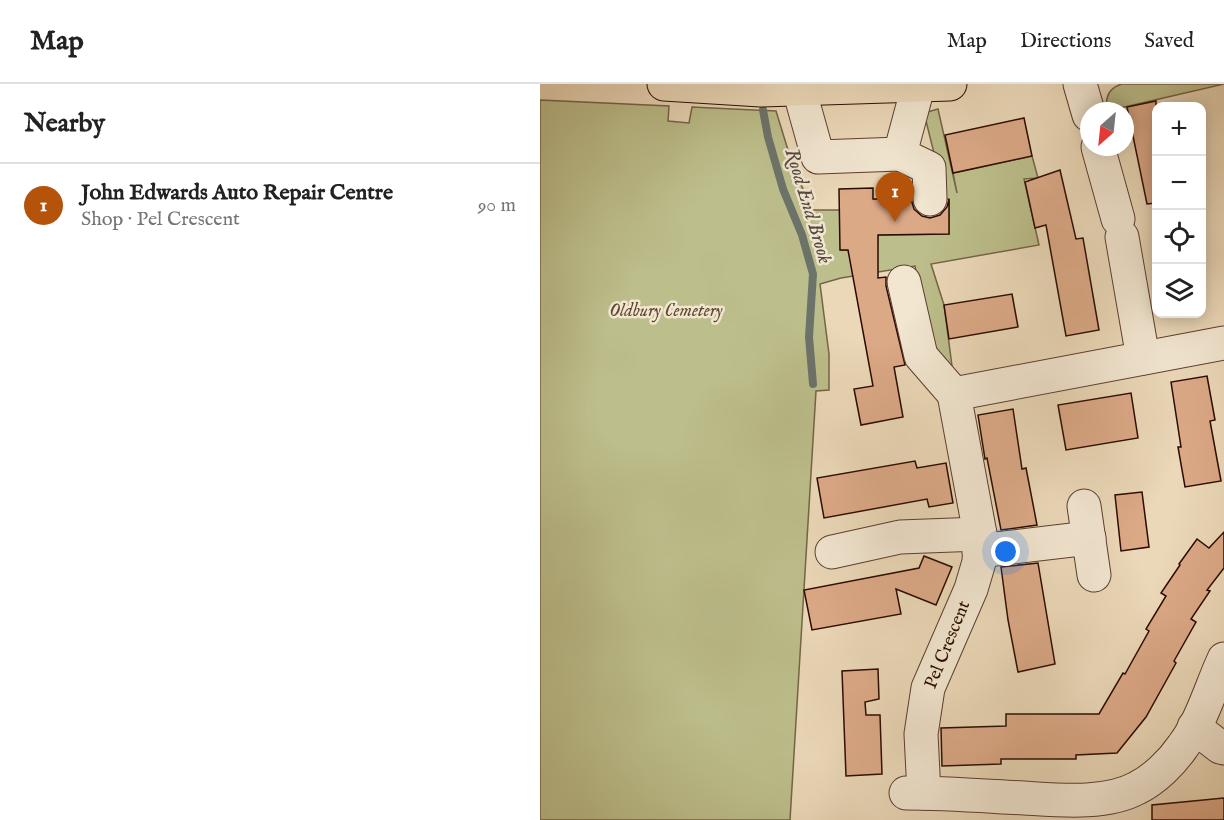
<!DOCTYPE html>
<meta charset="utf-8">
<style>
body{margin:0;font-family:"IM FELL English",serif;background:#f6f6f6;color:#222}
.controls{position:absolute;right:18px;top:18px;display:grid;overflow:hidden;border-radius:12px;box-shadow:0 3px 15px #0003}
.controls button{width:54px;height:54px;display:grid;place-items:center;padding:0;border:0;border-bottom:2px solid #e0e0e0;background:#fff;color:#222;font:30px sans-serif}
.compass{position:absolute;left:540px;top:18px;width:54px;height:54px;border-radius:50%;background:#fff;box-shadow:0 3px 15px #0003;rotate:207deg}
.you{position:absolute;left:466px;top:468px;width:21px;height:21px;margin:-15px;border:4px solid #fff;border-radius:50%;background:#1a73e8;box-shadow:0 0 0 9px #1a73e833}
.badge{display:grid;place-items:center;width:39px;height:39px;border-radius:50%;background:#b45309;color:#fff;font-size:20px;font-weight:700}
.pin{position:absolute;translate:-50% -50px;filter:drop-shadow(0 2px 3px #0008)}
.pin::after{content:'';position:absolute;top:32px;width:21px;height:18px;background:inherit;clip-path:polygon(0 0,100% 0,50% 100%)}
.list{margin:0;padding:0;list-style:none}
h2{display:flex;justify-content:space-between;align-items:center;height:78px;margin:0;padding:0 24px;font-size:26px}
h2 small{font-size:20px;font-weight:400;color:#767676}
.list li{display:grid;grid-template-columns:39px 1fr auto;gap:18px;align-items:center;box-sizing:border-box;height:84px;padding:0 24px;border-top:2px solid #e0e0e0}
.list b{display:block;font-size:22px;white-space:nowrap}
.list p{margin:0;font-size:20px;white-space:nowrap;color:#767676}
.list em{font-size:20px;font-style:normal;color:#767676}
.icon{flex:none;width:33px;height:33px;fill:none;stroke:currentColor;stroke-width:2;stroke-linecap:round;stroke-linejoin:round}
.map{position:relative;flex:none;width:684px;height:736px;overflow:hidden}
header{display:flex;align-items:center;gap:36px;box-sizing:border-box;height:84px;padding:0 30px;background:#fff;border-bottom:2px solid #e0e0e0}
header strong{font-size:28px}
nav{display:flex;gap:33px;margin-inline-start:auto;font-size:21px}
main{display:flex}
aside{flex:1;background:#fff}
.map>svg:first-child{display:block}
.green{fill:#bcbe8b;stroke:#746446;stroke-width:1.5}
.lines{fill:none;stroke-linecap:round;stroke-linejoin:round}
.stream{stroke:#6c736a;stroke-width:8}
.building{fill:#dca987;stroke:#2b0b00;stroke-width:1.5}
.minor-casing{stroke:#5b3e2e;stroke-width:35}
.major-casing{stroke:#2b0b00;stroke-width:35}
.minor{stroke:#f2e6d1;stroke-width:33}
.major{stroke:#ebd8b8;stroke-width:33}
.labels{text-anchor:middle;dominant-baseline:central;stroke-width:5;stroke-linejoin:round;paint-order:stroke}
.park-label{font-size:18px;font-style:italic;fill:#5e4a31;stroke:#f2e6d1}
.street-label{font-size:18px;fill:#2b0b00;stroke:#f2e6d1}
.water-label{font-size:20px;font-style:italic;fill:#51483e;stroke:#f2e6d1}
</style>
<header>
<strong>Map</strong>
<nav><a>Map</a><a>Directions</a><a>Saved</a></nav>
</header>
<main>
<aside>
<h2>Nearby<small></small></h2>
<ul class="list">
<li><span class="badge">1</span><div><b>John Edwards Auto Repair Centre</b><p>Shop · Pel Crescent</p></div><em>90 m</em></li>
</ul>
</aside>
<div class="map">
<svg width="684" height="736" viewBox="0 0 684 736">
<rect width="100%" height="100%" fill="#ebd8b8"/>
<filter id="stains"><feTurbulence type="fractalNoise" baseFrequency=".00333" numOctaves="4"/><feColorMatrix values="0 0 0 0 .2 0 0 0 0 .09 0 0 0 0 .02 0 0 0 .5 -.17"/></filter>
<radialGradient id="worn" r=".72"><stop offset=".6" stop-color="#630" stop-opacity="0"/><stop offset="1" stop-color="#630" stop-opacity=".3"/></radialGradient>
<g class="green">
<path d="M 582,0 L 684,0 L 567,27 C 565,15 568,4 582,0 Z"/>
<path d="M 0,16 L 129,22 L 128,37 L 149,39 L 152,23 L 236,27 L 252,79 L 272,126 L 300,126 L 301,166 L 337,166 L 338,151 L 409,150 L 409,115 L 397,115 L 394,69 L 384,29 L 398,25 L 417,109 L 413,89 L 492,72 L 498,94 L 484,95 L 499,161 L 391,180 L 404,221 L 412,282 L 403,280 L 394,271 L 375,182 L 301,194 L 280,200 L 289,270 L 289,306 L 276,307 L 250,736 L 0,736 Z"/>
</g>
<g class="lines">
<path class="stream" d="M 223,26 L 228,53 L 243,105 L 262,151 L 273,190 L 269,253 L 273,300"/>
</g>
<g class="building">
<path d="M 616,17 L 616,119 L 607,120 L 587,23 Z"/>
<path d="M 484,34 L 492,72 L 413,89 L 405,51 Z"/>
<path d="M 520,86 L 536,155 L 543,154 L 559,246 L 526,252 L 506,141 L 495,144 L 485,98 Z"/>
<path d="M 333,104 L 333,115 L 371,115 L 374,125 L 382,132 L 390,134 L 400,131 L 407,123 L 409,115 L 409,150 L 338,151 L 338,194 L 346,193 L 346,202 L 365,281 L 354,283 L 363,333 L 321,341 L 314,305 L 333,302 L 308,166 L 300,166 L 299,105 Z"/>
<path d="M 472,210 L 478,243 L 409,255 L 404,221 Z"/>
<path d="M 667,292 L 675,336 L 670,337 L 681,397 L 645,403 L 638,363 L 641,363 L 631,298 Z"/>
<path d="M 591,309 L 598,354 L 526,366 L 518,321 Z"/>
<path d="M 473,325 L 482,385 L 486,384 L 497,441 L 461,446 L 447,374 L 445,375 L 438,331 Z"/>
<path d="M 375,377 L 377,384 L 406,379 L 413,419 L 389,423 L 387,415 L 284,434 L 277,394 Z"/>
<path d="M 602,408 L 609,463 L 581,467 L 575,411 Z"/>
<path d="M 684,448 L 684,484 L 667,506 L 670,507 L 651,535 L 656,538 L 634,577 L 636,579 L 606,633 L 577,669 L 536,671 L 536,675 L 461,675 L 461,680 L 402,682 L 401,644 L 466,642 L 466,630 L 559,630 L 583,589 L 585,590 L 609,547 L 606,545 L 626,512 L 621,509 L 640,481 L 639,480 L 657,455 L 669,464 Z"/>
<path d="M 384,472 L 412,483 L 396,521 L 356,505 L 361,530 L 272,546 L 264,506 L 379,484 Z"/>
<path d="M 498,479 L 515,580 L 478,588 L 468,536 L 461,483 Z"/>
<path d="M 338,585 L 339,615 L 325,618 L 326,631 L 340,631 L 342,690 L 306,692 L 302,587 Z"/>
<path d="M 684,714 L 684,736 L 612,736 L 612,721 Z"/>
</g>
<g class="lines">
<g class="minor-casing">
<g id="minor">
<path d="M 540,0 L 549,31"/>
<path d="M 378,3 L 360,70 L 389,84 L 390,115"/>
<path d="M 259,5 L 278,73 L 360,70"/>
<path d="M 558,63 L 578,135"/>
<path d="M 582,153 L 603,274"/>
<path d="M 364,198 L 381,272 L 414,310"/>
<path d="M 544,422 L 554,491"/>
<path d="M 439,467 L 549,454"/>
<path d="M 292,468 L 360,453 L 440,450"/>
<path d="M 654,643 L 680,663 L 684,664"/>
<path d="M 366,709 C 405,709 445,712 484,714 C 518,716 566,721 597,704 C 615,695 632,678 643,662 C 662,637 671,603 684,575"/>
<path d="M 384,709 L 381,650 L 388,604 L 431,505 L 439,478 L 440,450 L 414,310 L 684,259"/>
</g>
</g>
<g class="major-casing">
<path id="major" d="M 124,0 L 221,6 L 410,0"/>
</g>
<use href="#minor" class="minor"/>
<use href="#major" class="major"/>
</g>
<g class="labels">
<g class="park-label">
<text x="126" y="227">Oldbury Cemetery</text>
</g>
<g class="street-label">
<text transform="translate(408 561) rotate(-68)">Pel Crescent</text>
</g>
<g class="water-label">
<text transform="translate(268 122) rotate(73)">Rood End Brook</text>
</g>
</g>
<rect width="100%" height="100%" filter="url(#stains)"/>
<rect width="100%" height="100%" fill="url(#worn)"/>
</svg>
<div class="controls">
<button>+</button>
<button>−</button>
<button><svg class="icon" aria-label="locate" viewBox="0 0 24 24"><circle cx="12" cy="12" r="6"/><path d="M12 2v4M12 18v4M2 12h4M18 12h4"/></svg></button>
<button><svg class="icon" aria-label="layers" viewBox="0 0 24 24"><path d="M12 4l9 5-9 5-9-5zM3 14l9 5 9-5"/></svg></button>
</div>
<svg class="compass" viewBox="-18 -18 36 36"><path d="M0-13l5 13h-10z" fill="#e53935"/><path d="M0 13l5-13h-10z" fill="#767676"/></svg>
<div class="you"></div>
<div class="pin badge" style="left:355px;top:138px">1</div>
</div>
</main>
